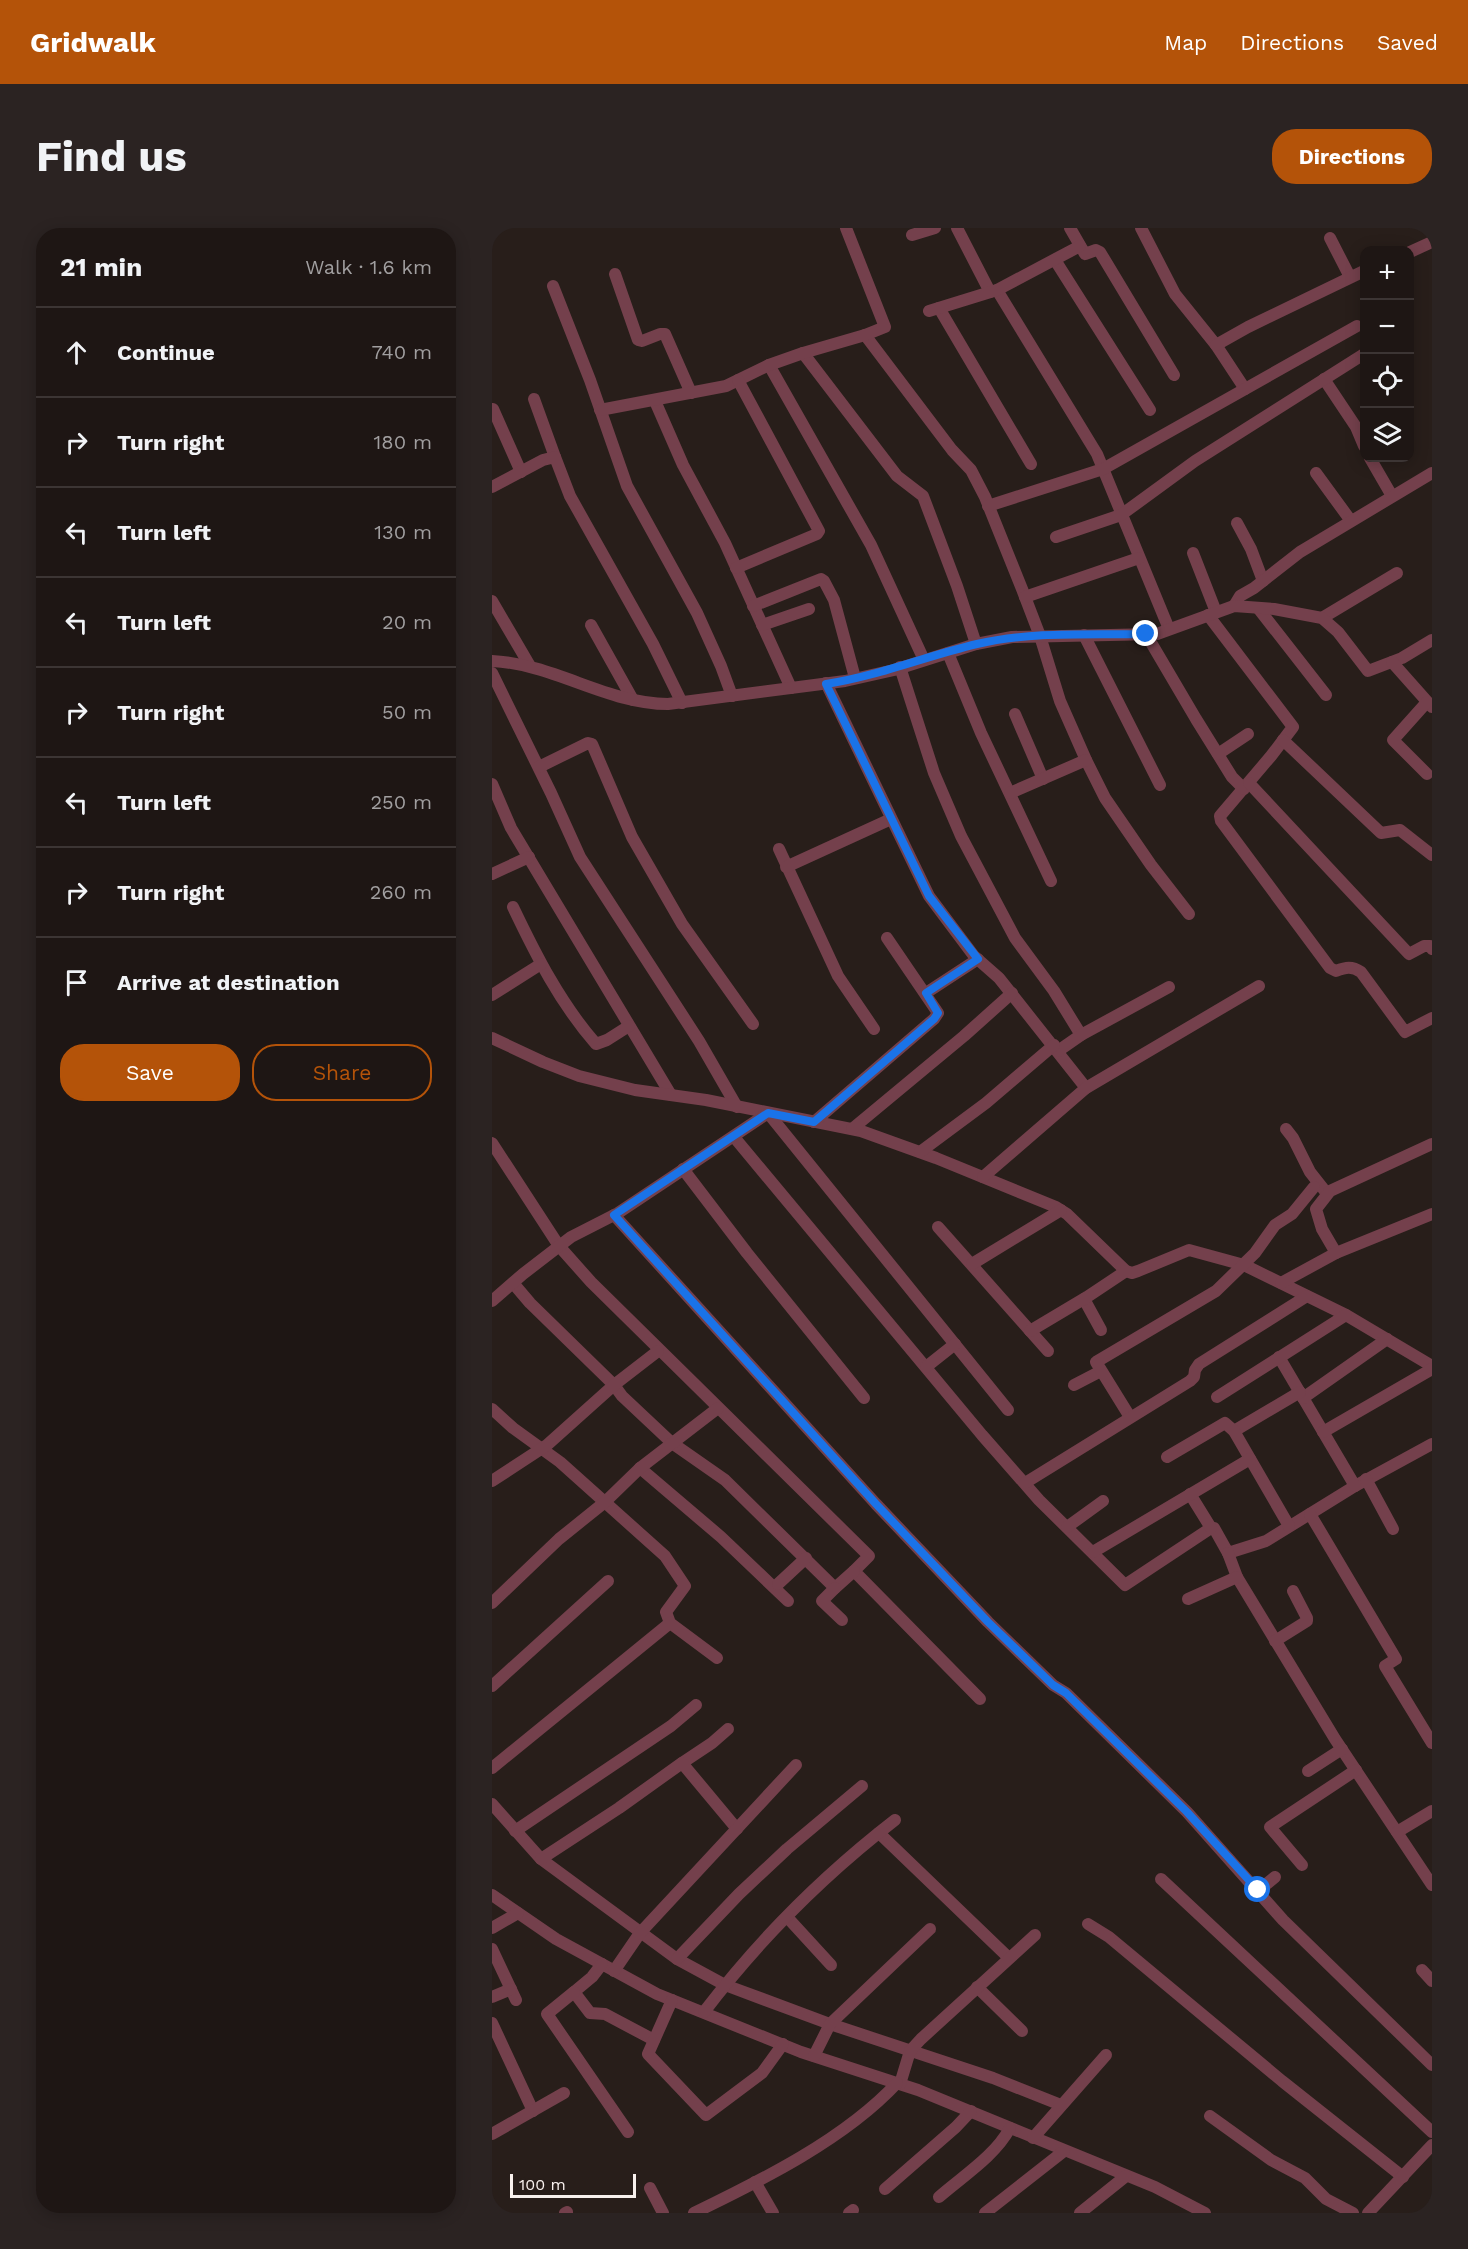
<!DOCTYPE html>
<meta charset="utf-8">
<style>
body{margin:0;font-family:"Work Sans",sans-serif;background:#2b2322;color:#f1f3f6}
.controls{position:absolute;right:18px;top:18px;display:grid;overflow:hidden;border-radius:12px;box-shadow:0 3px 15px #0003}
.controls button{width:54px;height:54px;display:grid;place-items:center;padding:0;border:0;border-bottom:2px solid #3c3534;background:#1e1614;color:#f1f3f6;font:30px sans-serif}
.scale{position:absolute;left:18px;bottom:15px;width:126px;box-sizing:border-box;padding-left:6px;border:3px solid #f8f1ee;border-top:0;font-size:16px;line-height:21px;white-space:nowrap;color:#f8f1ee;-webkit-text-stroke:4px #281e1a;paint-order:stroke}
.stop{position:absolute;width:18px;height:18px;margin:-14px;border:4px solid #1a73e8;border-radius:50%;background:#fff}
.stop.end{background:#1a73e8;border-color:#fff;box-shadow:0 2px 6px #0008}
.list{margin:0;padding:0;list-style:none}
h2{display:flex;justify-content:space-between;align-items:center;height:78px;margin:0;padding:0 24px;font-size:26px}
h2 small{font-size:20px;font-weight:400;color:#a19fa0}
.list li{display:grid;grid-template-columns:39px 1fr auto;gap:18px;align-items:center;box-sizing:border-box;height:90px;padding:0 24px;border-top:2px solid #3c3534}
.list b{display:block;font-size:22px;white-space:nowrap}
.list em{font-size:20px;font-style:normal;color:#a19fa0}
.actions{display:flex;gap:12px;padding:18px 24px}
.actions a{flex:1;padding:14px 0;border:2px solid #b45309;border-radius:24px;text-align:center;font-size:21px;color:#b45309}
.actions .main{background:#b45309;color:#fff}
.icon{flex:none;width:33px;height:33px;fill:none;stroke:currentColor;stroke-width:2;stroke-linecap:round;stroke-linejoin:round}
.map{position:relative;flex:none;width:940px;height:1985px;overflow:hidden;border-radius:24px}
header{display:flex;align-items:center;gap:36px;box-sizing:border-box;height:84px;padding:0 30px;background:#b45309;color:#fff}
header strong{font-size:28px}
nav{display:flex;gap:33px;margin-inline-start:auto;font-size:21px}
.intro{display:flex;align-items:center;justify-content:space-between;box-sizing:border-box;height:144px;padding:0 36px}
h1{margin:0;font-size:42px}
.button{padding:15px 27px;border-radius:24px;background:#b45309;color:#fff;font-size:21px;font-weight:700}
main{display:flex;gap:36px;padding:0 36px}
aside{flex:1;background:#1e1614;border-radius:24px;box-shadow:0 3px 15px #0003}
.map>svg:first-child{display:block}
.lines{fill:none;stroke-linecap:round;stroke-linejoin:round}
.minor{stroke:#74404c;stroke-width:12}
.route{stroke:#1a73e8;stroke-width:8}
</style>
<header>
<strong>Gridwalk</strong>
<nav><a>Map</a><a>Directions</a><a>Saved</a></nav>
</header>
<div class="intro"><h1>Find us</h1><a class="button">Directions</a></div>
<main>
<aside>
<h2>21 min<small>Walk · 1.6 km</small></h2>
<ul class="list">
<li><svg class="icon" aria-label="ahead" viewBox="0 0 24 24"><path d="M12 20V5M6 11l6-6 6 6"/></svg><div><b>Continue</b></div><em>740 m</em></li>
<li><svg class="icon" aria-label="right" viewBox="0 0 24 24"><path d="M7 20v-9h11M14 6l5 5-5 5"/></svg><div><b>Turn right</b></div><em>180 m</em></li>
<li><svg class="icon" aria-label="left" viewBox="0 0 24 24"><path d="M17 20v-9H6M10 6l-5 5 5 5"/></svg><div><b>Turn left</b></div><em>130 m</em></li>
<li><svg class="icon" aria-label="left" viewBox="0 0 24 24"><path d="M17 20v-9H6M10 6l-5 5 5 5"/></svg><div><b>Turn left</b></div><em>20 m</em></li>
<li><svg class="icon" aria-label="right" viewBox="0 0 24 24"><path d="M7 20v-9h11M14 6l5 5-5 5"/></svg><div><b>Turn right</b></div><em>50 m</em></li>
<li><svg class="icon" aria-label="left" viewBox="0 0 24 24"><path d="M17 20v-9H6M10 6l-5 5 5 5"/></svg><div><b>Turn left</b></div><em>250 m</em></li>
<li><svg class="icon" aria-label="right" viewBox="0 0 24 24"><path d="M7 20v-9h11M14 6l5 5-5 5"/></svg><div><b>Turn right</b></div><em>260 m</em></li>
<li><svg class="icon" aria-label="arrive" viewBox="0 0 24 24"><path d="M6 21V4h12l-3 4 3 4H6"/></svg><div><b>Arrive at destination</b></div></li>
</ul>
<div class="actions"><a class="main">Save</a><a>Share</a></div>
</aside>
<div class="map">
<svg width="940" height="1985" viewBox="0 0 940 1985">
<rect width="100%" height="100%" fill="#281e1a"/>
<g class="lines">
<g class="minor">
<path d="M 465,0 L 498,64"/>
<path d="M 578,0 L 593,26 L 604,22 L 608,24 L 682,147"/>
<path d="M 649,0 L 683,66 L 724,117 L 753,161"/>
<path d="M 420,7 L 443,0"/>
<path d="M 838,10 L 858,49"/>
<path d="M 918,24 L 940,14"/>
<path d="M 563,32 L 658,182"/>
<path d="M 123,46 L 146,112 L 150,113 L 168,106 L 173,106 L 199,165"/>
<path d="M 61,58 L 98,152 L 135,258 L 205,385 L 229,438 L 240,468"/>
<path d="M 505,62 L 605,226 L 677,401"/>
<path d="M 447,80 L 539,236"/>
<path d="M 437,83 L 505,62 L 588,18"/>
<path d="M 373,107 L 460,222 L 479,242 L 493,269 L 530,361 L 548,408 L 568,473 L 594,532 L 613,570 L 659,637 L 697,686"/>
<path d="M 724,117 L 756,99 L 872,43"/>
<path d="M 311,125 L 405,248 L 431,268 L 465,358 L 484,416"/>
<path d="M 277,137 L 379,317 L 432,432"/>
<path d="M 832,151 L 864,199 L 872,218"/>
<path d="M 42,171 L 63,229"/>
<path d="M 163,173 L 191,237 L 233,315 L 299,460"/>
<path d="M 1,181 L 29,244"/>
<path d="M 108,182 L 234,158 L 277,137 L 311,125 L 373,107 L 393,99 L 354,0"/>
<path d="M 878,230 L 900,268"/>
<path d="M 824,245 L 859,293"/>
<path d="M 0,259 L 51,232 L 63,229 L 78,268 L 161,416 L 190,475"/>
<path d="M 496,278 L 611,241 L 865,98"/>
<path d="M 745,295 L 759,321 L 771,353"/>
<path d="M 564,309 L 629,287 L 703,233 L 872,126"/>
<path d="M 701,325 L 724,384"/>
<path d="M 244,340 L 325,306 L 327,303 L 246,152"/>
<path d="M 533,369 L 647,330"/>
<path d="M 0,373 L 38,438"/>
<path d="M 261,378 L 329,351 L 332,353 L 342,372 L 363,450"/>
<path d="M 742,378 L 748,368 L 762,360 L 808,324 L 940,245"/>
<path d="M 766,380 L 834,467"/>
<path d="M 716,387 L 801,499 L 779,528 L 728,588 L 729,593 L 838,740 L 844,743 C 854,739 860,738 869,744 L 913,804 L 940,790"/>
<path d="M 830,390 L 905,345"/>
<path d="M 99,397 L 141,472"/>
<path d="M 270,397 L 317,381"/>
<path d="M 654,406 L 704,491 L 740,549 L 752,561"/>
<path d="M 592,407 L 668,557"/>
<path d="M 456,425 L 489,505 L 559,653"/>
<path d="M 0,433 C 63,436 115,476 176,476 L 353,453 L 402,442 L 484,416 L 520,409 L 665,406 L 742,378 L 782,381 L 830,390 L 846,404 L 876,443 L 910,430 L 940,412"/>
<path d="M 900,434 L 940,479"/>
<path d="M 408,439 L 442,545 L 469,608 L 523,710 L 562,763 L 589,807"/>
<path d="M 0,445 L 59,565 L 88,629 L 207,813 L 245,879"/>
<path d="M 334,455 L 437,668 L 482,728 L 507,750 L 594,860"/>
<path d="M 523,486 L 551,551"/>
<path d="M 791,512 L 889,605 L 908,602 L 940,627"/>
<path d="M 726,526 L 756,506"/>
<path d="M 47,539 L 96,515 L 100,516 L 140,609 L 190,696 L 261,796"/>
<path d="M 935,546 L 901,512 L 935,474"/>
<path d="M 757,555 L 917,726 L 932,718 L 938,718 L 940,721"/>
<path d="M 0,556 L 19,600 L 179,867"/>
<path d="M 518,565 L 594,532"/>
<path d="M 287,621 L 346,748 L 382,801"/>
<path d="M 294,639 L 399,591"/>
<path d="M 0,646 L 37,629"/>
<path d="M 21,679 C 44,727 68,775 104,816 L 115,812 L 137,798"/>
<path d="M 434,765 L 486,731"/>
<path d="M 0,767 L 49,736"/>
<path d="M 0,810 L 51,834 L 87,848 L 143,862 L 214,872 L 369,903 L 444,930 L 564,979 L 575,986 L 634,1043 L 640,1045 L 646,1043 L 697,1022 L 752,1037 L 854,1087 L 940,1138"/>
<path d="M 566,823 L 589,807 L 677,759"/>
<path d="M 322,894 L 442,791 L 446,785 L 395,710"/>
<path d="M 360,901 L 472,808 L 520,765"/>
<path d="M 794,901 L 801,910 L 818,944 L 833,963"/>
<path d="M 242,909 L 490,1207 L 547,1272 L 633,1357 L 719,1300 L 722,1300 L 736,1325 L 774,1313 L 863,1258 L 940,1216"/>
<path d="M 0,915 L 67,1018 L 99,1054 L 377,1328 L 362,1343 L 488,1471"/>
<path d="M 428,924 L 494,875 L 562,817"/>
<path d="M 191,941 L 255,1025 L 372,1170"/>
<path d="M 491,949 L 594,860 L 767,758"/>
<path d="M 122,987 L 384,1276 L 496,1394 L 561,1457 L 574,1465 L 695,1584 L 791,1692 L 940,1837"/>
<path d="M 446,999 L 556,1123"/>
<path d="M 844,1025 L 830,1001 L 824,981 L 838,963 L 940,916"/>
<path d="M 480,1036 L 569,982"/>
<path d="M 21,1055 L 38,1075 L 122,1157 L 130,1168 L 180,1215 L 233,1252 L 343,1360 L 362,1343"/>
<path d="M 789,1055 L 844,1025 L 940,986"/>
<path d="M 592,1071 L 609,1102"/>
<path d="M 0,1073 L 31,1046 L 79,1009 L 126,985 L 276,885 L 516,1182"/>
<path d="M 538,1103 L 595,1069 L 634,1043"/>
<path d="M 787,1129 L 863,1258"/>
<path d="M 434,1139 L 463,1116"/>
<path d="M 582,1157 L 609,1143"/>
<path d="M 725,1169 L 854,1087"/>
<path d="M 811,1170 L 895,1111"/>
<path d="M 0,1181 L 21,1200 L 68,1234 L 173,1328 L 193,1358 L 174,1384 L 178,1395"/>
<path d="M 638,1189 L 604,1134 L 724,1063 L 763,1025 L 783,997 L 800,986 L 822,959"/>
<path d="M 742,1203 L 808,1164"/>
<path d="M 831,1204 L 940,1141"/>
<path d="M 675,1229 L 733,1195 L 742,1203 L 797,1298"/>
<path d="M 148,1240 L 229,1309 L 296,1373"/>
<path d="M 874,1251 L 901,1301"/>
<path d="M 0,1253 L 55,1217 L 122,1157 L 166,1123"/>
<path d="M 533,1255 L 698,1153 L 702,1149 L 703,1142 L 707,1136 L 815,1068"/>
<path d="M 698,1266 L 719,1300"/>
<path d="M 818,1286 L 904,1431 L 893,1438 L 940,1515"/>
<path d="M 575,1299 L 611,1273"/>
<path d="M 601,1324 L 758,1231"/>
<path d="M 736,1325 L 745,1349 L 843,1511 L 940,1657"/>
<path d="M 286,1356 L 314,1330"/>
<path d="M 343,1360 L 330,1373 L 350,1392"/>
<path d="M 696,1371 L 745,1349"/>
<path d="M 0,1375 L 67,1311 L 113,1274 L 148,1240 L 226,1180"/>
<path d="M 783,1413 L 815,1393 L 815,1390 L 801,1363"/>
<path d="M 0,1458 L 116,1353"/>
<path d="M 190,1535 L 220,1515 L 236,1501"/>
<path d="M 0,1540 L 178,1395 L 225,1430"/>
<path d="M 816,1543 L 850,1521"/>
<path d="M 0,1576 L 49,1631 L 185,1731 L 233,1757 L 338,1796 L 501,1850 L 569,1877"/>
<path d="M 23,1603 L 179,1498 L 204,1477"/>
<path d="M 905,1604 L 940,1583"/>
<path d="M 387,1605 L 517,1730"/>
<path d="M 49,1631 L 127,1580 L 190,1535 L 245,1601"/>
<path d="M 810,1637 L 778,1599 L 864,1542"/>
<path d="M 669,1651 L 940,1904"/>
<path d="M 766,1663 L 783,1649"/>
<path d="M 0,1667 L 64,1711 L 165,1766 L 309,1824 L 426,1862 L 663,1959 L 713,1985"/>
<path d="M 295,1689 L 339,1737"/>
<path d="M 596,1696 L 617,1709 L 790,1853 L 911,1949"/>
<path d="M 0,1700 L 26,1685"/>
<path d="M 0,1721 L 24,1772"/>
<path d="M 185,1731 L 247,1666 L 295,1621 L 370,1558"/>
<path d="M 110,1736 L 100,1749 L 82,1764 L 98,1785 L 113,1786 L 162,1812"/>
<path d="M 930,1742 L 940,1753"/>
<path d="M 122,1743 L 148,1705 L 304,1537"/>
<path d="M 485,1759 L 530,1803"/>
<path d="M 82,1764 L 55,1786 L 136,1904"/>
<path d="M 0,1769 L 19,1761"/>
<path d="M 180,1772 L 156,1826 L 214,1887 L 270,1845 L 291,1816"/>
<path d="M 212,1784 C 266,1713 332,1647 403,1592"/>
<path d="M 0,1795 L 41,1883"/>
<path d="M 322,1828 L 338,1796 L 438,1701"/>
<path d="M 408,1856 L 418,1823 L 429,1811 L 543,1707"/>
<path d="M 718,1888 L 779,1932 L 813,1950 L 834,1971 L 861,1985"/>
<path d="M 0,1906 L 72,1865"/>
<path d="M 541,1910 L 614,1827"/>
<path d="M 263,1954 L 281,1985"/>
<path d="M 158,1960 L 171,1985"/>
<path d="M 393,1961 L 464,1899 L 479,1883"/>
<path d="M 447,1969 C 471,1948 503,1928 518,1900"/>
<path d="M 73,1985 L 75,1984"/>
<path d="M 202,1985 C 270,1952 353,1911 405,1855"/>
<path d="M 357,1985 L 361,1982"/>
<path d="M 493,1985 L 572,1923"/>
<path d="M 588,1985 L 634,1948"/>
<path d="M 876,1985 L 940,1917"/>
</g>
</g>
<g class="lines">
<path class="route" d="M 654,406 C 599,407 540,403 485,416 C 434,428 386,448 334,456 L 437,668 L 486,731 L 434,765 L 446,785 L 442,791 L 322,894 L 276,885 L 122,987 L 384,1276 L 496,1394 L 561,1457 L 574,1465 L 695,1584 L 766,1662"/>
</g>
</svg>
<div class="controls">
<button>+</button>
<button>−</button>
<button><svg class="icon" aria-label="locate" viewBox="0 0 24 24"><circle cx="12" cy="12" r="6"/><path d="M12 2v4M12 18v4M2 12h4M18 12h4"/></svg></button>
<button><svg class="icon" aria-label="layers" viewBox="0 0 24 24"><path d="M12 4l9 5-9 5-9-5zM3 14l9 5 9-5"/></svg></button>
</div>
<div class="scale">100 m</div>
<div class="stop" style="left:766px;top:1662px"></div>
<div class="stop end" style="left:654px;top:406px"></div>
</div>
</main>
